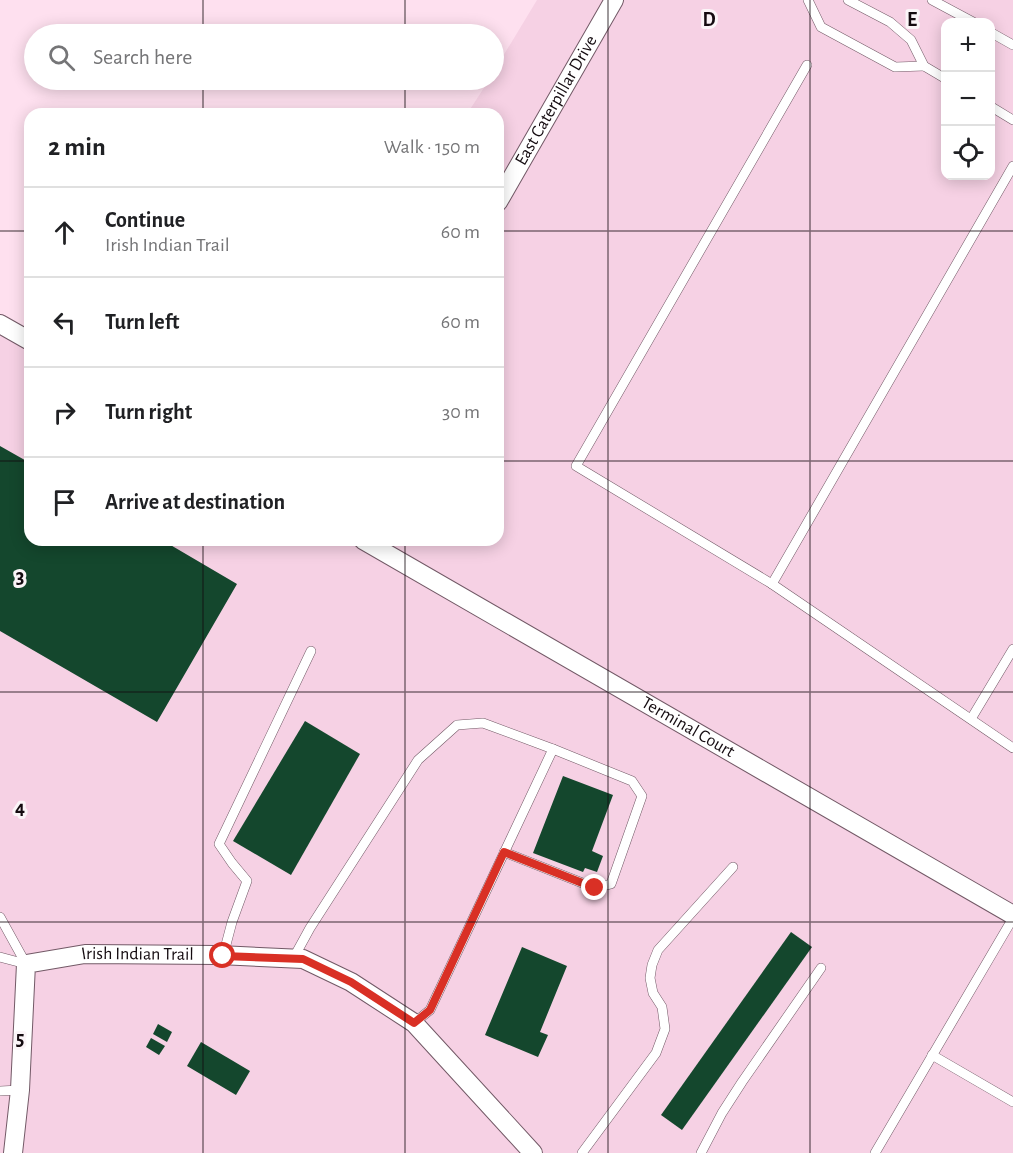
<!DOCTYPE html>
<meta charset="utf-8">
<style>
body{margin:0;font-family:"Alegreya Sans",sans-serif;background:#f6f6f6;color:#202124}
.controls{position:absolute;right:18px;top:18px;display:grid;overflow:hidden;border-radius:12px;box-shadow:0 3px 15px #0003}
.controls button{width:54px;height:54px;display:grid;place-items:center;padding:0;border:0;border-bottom:2px solid #e0e0e0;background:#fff;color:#202124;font:30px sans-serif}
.stop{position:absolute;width:18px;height:18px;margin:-14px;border:4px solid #d93025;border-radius:50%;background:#fff}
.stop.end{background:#d93025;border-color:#fff;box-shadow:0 2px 6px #0008}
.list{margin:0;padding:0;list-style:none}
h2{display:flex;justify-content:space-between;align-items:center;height:78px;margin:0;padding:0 24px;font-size:26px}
h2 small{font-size:20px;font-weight:400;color:#757577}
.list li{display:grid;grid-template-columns:39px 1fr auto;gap:18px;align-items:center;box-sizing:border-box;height:90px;padding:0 24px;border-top:2px solid #e0e0e0}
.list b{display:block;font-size:22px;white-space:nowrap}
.list p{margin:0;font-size:20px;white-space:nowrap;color:#757577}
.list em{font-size:20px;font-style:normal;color:#757577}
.icon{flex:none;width:33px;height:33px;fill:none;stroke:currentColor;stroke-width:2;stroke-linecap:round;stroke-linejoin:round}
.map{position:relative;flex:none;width:1013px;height:1153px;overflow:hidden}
.search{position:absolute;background:#fff;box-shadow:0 3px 15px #0003;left:24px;top:24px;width:480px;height:66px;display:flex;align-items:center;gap:15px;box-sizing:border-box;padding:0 21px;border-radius:33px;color:#757577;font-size:22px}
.panel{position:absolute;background:#fff;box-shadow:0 3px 15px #0003;left:24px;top:108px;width:480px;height:438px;border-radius:18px}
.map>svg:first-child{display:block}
.built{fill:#f6d1e4;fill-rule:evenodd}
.building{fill:#14472d}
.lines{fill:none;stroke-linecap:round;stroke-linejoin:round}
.service-casing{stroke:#725966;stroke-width:10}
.minor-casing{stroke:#725966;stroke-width:20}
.service{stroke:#fff;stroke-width:9}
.minor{stroke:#fff;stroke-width:18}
.route{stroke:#d93025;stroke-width:8}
.grid{fill:none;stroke:#140b10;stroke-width:1.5;stroke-opacity:0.55}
.labels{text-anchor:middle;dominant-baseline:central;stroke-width:6;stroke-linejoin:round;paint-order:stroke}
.street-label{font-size:18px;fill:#140b10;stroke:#fbf5f8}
.grid-label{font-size:20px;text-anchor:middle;font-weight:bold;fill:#140b10;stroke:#fbf5f8;stroke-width:6;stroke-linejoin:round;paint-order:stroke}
</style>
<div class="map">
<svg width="1013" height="1153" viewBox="0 0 1013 1153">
<rect width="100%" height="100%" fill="#fee0ef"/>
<path class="built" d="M 537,0 L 1013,0 L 1013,1153 L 0,1153 L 0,330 L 30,343 L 30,540 L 498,540 L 498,114 L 467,114 L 489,80 L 494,80 L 494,71 ZM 946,22 L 990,22 L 990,176 L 946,176 Z"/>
<g class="building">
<path d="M 0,446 L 30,463 L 30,540 L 162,540 L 237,584 L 157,722 L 0,631 Z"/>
<path d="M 305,721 L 360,754 L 291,875 L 233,841 Z"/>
<path d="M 563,776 L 613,795 L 592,851 L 603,856 L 597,872 L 585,868 L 583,872 L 533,853 Z"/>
<path d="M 791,932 L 812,947 L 682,1130 L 661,1115 Z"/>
<path d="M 522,947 L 567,966 L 540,1032 L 548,1035 L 538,1057 L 485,1035 Z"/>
<path d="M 158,1024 L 172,1032 L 167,1042 L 153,1034 Z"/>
<path d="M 151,1038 L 165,1046 L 159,1055 L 146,1047 Z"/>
<path d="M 201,1042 L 250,1071 L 236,1095 L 187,1066 Z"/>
</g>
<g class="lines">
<g class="service-casing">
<g id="service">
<path d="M 808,0 L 821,27 L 895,67 L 924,66"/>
<path d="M 848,0 L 890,22 L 911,40 L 924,66 L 946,79"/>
<path d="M 932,0 L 973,22"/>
<path d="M 990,32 L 1013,45"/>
<path d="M 990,106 L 1013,120"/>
<path d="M 1013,166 L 772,584 L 1013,748"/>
<path d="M 772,584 L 576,466 L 807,65"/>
<path d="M 971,719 L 1013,649"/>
<path d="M 504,852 L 595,888 L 611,884 L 642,796 L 632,781 L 553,749"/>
<path d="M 0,917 L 26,964"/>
<path d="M 223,956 L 232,922 L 247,881 L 232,863 L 219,844 L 311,651"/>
<path d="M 0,957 L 26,964"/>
<path d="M 293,959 L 310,928 L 418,760 L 457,725 L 483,723 L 553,749 L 430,1010 L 414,1023"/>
<path d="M 932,1055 L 1013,1102"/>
<path d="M 0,1091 L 20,1090"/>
<path d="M 582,1153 L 656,1053 L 665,1029 L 662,1007 L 653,993 L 650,978 L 652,965 L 658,950 L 733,867"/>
<path d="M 701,1153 L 722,1113 L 742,1082 L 821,968"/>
<path d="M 875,1153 L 1013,918"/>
</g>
</g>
<g class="minor-casing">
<g id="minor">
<path id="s1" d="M 498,202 L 614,0"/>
<path d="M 0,324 L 30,341"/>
<path id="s2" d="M 363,540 L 1013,915"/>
<path id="s3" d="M 13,1153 L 20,1090 L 26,964 L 85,954 L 219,955 L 303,959 L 351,982 L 414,1023 L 533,1153"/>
</g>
</g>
<use href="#service" class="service"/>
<use href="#minor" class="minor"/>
</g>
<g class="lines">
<path class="route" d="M 223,956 L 303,959 L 351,982 L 414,1023 L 430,1010 L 504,852 L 595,888"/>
</g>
<path class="grid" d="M 203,0 L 203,34M 405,0 L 405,34M 608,0 L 608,1153M 810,0 L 810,1153M 203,80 L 203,114M 405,80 L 405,114M 0,231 L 30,231M 498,231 L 1013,231M 0,461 L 30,461M 498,461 L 1013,461M 203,540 L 203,1153M 405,540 L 405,1153M 0,692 L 1013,692M 0,922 L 1013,922"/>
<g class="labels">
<g class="street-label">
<text stroke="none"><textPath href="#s1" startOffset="117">East Caterpillar Drive</textPath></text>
<text stroke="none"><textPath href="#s2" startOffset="375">Terminal Court</textPath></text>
<text stroke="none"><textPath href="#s3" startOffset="302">Irish Indian Trail</textPath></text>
</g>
</g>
<g class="grid-label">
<text x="709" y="26">D</text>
<text x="912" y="26">E</text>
<text x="20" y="583">3</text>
<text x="20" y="814">4</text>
<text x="20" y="1045">5</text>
</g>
</svg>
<div class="controls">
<button>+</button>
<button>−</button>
<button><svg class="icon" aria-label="locate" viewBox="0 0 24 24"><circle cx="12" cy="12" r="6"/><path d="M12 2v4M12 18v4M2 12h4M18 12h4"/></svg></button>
</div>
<div class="stop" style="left:223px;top:956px"></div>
<div class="stop end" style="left:595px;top:888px"></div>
<div class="search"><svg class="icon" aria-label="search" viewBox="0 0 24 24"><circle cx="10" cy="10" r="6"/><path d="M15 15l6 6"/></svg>Search here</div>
<section class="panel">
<h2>2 min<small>Walk · 150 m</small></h2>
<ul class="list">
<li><svg class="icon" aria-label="ahead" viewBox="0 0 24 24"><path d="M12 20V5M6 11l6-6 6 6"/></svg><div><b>Continue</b><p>Irish Indian Trail</p></div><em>60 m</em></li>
<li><svg class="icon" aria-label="left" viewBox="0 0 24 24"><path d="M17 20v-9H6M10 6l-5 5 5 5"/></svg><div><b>Turn left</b></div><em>60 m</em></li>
<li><svg class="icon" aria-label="right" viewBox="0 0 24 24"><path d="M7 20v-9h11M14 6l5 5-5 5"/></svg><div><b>Turn right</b></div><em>30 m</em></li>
<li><svg class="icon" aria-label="arrive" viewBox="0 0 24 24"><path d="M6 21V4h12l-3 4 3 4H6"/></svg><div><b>Arrive at destination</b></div></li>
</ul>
</section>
</div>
